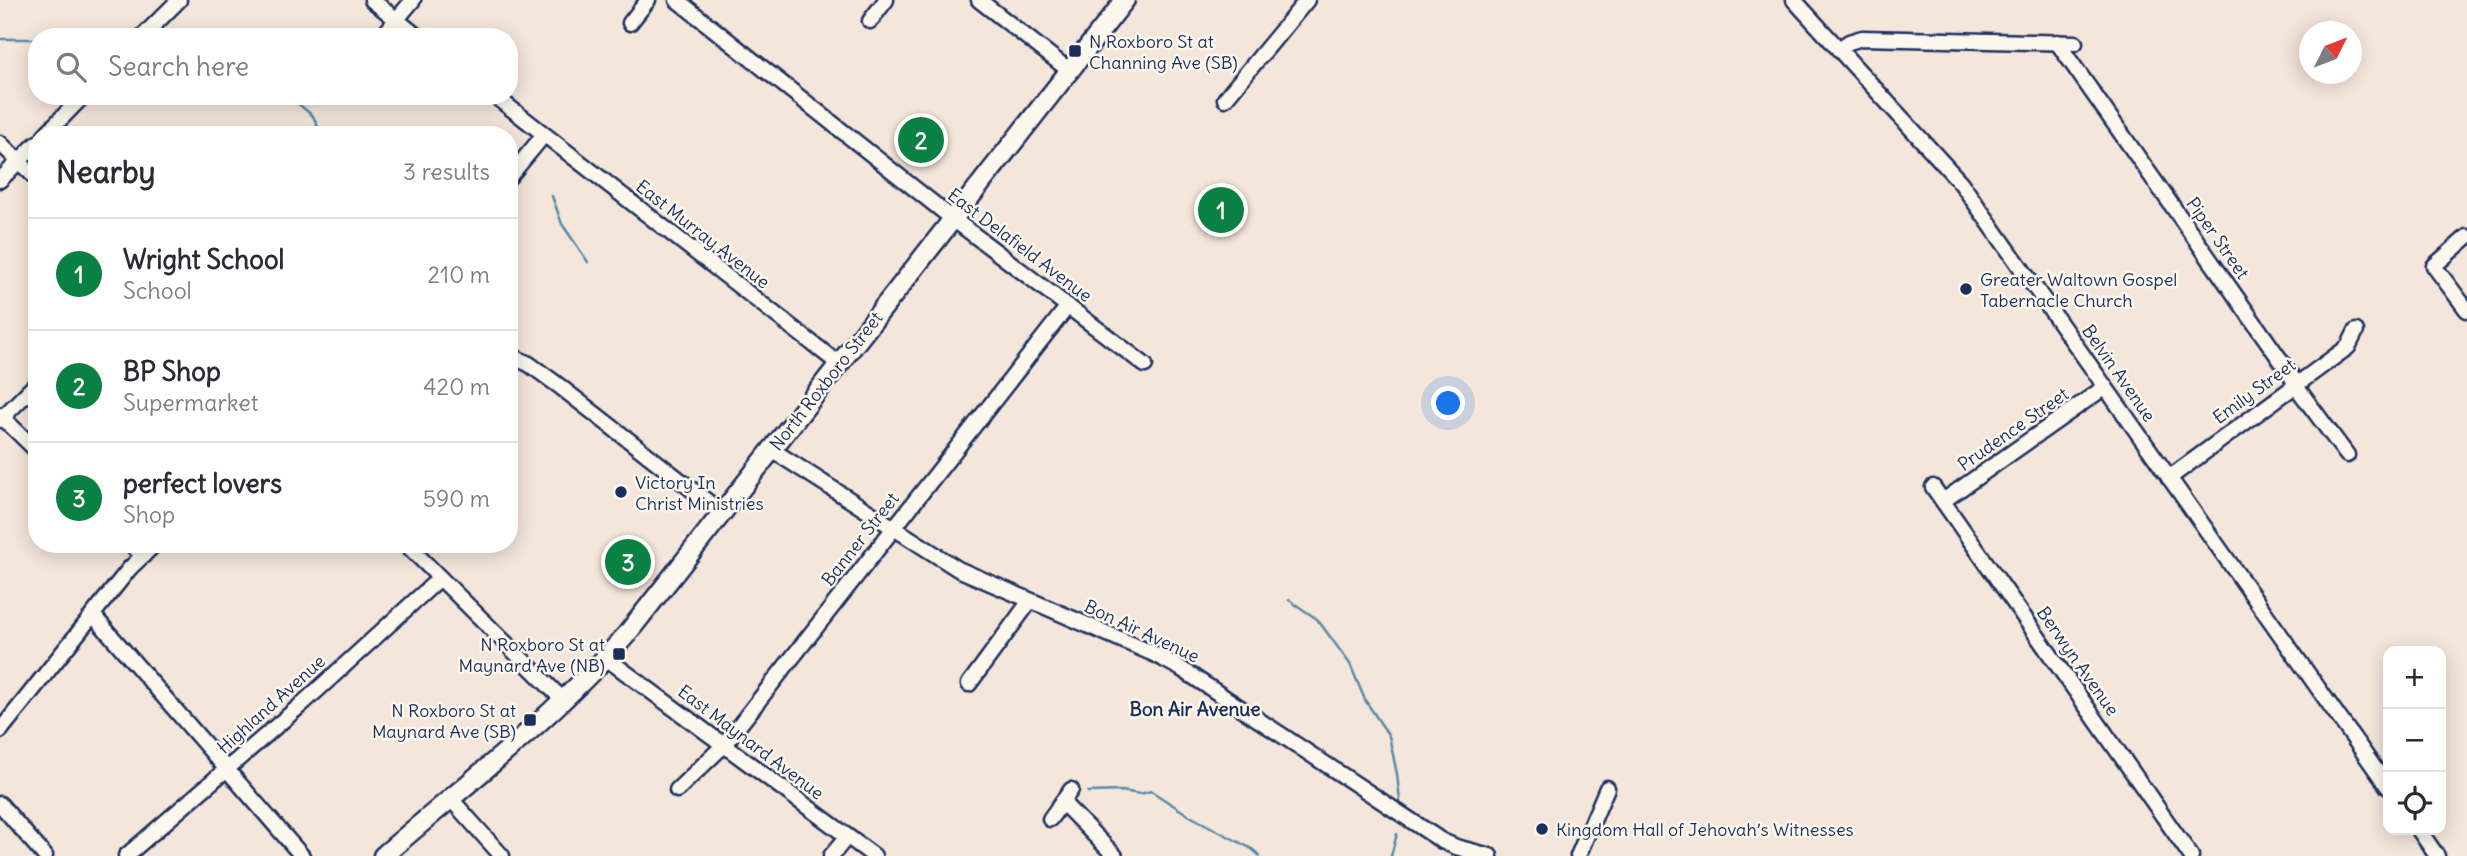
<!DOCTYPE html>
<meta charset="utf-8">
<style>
body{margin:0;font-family:Delius,sans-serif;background:#f7f7f7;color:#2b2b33}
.controls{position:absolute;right:21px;bottom:21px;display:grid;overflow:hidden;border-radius:14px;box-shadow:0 4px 18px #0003}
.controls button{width:63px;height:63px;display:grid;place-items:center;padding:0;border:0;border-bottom:2px solid #e1e1e2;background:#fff;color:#2b2b33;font:35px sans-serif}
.compass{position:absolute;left:2299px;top:21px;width:63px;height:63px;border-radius:50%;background:#fff;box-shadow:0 4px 18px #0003;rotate:48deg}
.you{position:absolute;left:1449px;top:404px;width:24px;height:24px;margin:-18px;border:5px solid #fff;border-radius:50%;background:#1a73e8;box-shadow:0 0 0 10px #1a73e833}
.badge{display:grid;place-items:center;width:46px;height:46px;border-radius:50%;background:#0b8043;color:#fff;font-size:23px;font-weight:700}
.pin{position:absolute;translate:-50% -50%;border:4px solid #fff;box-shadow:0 2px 7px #0006}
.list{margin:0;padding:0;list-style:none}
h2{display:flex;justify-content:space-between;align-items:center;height:91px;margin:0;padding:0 28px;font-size:30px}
h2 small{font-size:23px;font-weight:400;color:#7c7c81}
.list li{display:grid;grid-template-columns:46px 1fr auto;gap:21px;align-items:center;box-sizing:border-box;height:112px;padding:0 28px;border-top:2px solid #e1e1e2}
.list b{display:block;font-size:26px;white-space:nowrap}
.list p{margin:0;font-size:23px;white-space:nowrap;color:#7c7c81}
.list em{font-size:23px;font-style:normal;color:#7c7c81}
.icon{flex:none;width:38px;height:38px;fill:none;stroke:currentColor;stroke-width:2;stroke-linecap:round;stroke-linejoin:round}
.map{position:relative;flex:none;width:2467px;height:856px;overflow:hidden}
.search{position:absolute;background:#fff;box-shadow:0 4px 18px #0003;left:28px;top:28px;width:490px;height:77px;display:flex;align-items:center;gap:18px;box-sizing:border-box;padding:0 24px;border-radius:28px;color:#7c7c81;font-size:26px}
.panel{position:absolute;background:#fff;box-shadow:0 4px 18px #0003;left:28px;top:126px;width:490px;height:427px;border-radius:28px}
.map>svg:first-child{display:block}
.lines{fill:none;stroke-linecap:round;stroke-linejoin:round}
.stream{stroke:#558ca8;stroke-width:2.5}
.minor-casing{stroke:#1b2f5e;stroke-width:19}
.major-casing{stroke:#1b2f5e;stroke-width:23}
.minor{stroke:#fbf7ec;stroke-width:14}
.major{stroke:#fbf7ec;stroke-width:18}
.poi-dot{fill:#1b2f5e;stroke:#fbf7ec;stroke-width:2.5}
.labels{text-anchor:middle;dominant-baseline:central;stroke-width:5;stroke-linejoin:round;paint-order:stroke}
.poi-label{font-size:18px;fill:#1b2f5e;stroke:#fbf7ec;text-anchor:start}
.street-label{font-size:18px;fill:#1b2f5e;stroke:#fbf7ec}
.neighbourhood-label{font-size:19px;font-weight:bold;fill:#1b2f5e;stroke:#fbf7ec}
</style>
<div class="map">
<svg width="2467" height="856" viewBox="0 0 2467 856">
<rect width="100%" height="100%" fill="#f5e6db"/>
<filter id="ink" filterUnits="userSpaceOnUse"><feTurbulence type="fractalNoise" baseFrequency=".0143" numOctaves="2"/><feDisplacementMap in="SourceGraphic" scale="14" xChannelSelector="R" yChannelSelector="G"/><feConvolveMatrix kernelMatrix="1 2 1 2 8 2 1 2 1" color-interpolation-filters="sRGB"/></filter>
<g filter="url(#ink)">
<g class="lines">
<g class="stream">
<path d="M 0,39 L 37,39"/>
<path d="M 289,96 L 313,116 L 319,129 L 326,133 L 344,135"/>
<path d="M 552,196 L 562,224 L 588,262"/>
<path d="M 1289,600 L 1317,619 L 1350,664 L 1365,700 L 1389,736 L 1397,774 L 1400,801"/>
<path d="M 1088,792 L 1122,791 L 1140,794 L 1151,791 L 1190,816 L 1252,849 L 1260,856"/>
<path d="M 1391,856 L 1397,834"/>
</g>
<g class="minor-casing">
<g id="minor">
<path d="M 372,0 L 418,37"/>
<path d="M 677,0 L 953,219 L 1145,365"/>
<path d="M 979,0 L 1070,71"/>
<path d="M 1794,0 L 1961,183 L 2388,787"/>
<path d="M 870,21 L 886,0"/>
<path d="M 630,23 L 648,0"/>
<path d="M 142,37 L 179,0"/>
<path d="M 382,37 L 413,0"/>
<path d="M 2057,42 L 2291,375 L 2295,385 L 2347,455"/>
<path d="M 1839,49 L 1849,42 L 1862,38 L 2075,43"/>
<path d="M 495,96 L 839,364"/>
<path d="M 1225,99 L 1307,0"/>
<path d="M 45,135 L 83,96"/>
<path d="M 0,143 L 37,179"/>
<path d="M 509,177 L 543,136"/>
<path d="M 0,180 L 37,143"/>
<path d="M 2467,237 L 2434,266 L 2467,310"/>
<path d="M 509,355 L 529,364 L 558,385 L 722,513"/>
<path d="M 0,415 L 37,451"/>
<path d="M 0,420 L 37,383"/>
<path d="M 772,450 L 958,569 L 1154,654 L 1180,668 L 1442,841 L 1456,847 L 1490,856"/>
<path d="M 2169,478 L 2348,347 L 2356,331"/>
<path d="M 1933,487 L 2191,856"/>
<path d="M 1943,501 L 2105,387"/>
<path d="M 131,544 L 143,556"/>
<path d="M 406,544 L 563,700"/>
<path d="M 93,615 L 302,856"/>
<path d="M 606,658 L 874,856"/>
<path d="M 969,684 L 1030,601"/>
<path d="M 0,731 L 130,568 L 155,544"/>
<path d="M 677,790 L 723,746 L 1068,306"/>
<path d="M 450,798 L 502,856"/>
<path d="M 1062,802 L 1115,856"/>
<path d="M 0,804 L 45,856"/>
<path d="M 1050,819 L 1071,790"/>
<path d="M 2419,830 L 2437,856"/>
<path d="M 126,856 L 302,704 L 440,578"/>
<path d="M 831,856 L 847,837"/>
<path d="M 1578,856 L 1607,788"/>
</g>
</g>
<g class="major-casing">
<path id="major" d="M 383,856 C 466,784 554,717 627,634 L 1125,0"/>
</g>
<use href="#minor" class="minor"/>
<use href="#major" class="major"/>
</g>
</g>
<g class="poi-dot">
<rect x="1068" y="44" width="14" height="14" rx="3.5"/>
<circle cx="1966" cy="289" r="7"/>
<circle cx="621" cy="492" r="7"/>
<rect x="612" y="647" width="14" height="14" rx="3.5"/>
<rect x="523" y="713" width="14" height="14" rx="3.5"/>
<circle cx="1542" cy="829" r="7"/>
</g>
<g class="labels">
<g class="poi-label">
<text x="1089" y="41">N Roxboro St at<tspan x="1089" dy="21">Channing Ave (SB)</tspan></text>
<text x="1980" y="279">Greater Waltown Gospel<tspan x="1980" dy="21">Tabernacle Church</tspan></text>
<text x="635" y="482">Victory In<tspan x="635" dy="21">Christ Ministries</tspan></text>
<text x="605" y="644" text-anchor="end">N Roxboro St at<tspan x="605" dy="21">Maynard Ave (NB)</tspan></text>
<text x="516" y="710" text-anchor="end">N Roxboro St at<tspan x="516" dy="21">Maynard Ave (SB)</tspan></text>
<text x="1556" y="829">Kingdom Hall of Jehovah’s Witnesses</text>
</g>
<g class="street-label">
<text transform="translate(703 234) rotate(38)">East Murray Avenue</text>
<text transform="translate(2218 238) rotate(55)">Piper Street</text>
<text transform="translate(1020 245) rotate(37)">East Delafield Avenue</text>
<text transform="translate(2119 373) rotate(55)">Belvin Avenue</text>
<text transform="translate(826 381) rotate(-52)">North Roxboro Street</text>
<text transform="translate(2254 391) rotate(-36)">Emily Street</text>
<text transform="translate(2013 429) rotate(-35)">Prudence Street</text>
<text transform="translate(860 539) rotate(-52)">Banner Street</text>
<text transform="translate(1142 631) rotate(25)">Bon Air Avenue</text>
<text transform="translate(2078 661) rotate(55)">Berwyn Avenue</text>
<text transform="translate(271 704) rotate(-42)">Highland Avenue</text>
<text transform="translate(751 742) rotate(37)">East Maynard Avenue</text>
</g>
<g class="neighbourhood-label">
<text x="1195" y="709">Bon Air Avenue</text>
</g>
</g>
</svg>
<div class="controls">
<button>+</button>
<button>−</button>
<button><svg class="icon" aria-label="locate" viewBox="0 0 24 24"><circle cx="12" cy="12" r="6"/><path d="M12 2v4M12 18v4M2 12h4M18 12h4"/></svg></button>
</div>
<svg class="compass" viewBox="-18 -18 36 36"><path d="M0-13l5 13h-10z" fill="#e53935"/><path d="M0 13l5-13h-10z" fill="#7c7c81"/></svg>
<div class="you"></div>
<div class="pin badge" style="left:1221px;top:210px">1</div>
<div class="pin badge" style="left:921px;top:140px">2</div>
<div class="pin badge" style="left:628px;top:562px">3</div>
<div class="search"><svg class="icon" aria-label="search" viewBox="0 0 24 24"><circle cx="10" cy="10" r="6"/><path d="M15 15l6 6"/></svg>Search here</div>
<section class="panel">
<h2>Nearby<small>3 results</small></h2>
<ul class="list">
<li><span class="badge">1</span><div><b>Wright School</b><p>School</p></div><em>210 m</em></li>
<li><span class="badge">2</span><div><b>BP Shop</b><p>Supermarket</p></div><em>420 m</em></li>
<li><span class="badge">3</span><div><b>perfect lovers</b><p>Shop</p></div><em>590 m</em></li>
</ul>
</section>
</div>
